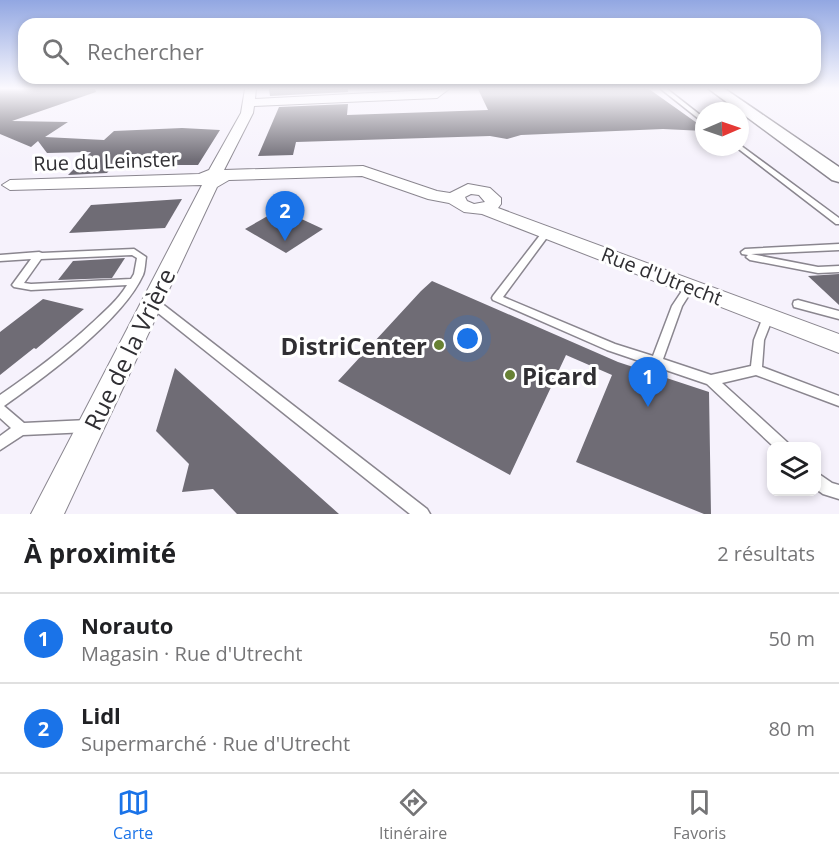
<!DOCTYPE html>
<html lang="fr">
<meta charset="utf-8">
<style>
body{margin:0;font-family:"Open Sans",sans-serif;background:#f6f6f6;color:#202124}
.controls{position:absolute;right:18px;bottom:18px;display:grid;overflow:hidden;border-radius:12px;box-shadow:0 3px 9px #0003}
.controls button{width:54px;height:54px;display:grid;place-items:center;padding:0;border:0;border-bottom:2px solid #e0e0e0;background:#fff;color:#202124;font:30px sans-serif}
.compass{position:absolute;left:695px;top:102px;width:54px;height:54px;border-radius:50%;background:#fff;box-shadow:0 3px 9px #0003;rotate:88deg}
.you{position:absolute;left:468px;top:339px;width:21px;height:21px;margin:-15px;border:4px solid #fff;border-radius:50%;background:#1a73e8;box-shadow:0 0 0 9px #1a73e833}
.badge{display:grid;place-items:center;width:39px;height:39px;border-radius:50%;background:#1a73e8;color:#fff;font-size:20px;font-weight:700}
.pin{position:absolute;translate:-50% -50px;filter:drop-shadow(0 2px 3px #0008)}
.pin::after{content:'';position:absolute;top:32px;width:21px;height:18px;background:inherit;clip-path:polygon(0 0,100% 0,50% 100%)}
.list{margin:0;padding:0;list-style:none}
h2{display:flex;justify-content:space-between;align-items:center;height:78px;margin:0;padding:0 24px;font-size:26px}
h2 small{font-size:20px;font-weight:400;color:#757577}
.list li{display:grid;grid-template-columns:39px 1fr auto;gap:18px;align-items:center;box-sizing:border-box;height:90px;padding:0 24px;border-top:2px solid #e0e0e0}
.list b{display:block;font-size:22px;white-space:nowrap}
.list p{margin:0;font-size:20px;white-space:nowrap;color:#757577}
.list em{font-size:20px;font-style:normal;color:#757577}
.icon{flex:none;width:33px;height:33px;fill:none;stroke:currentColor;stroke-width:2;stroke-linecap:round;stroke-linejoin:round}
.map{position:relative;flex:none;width:839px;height:514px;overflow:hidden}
.search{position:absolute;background:#fff;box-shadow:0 3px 9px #0003;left:18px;right:18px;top:18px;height:66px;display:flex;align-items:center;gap:15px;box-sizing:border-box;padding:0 21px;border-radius:18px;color:#757577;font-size:22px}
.sheet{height:258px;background:#fff}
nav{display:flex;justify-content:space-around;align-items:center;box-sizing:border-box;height:84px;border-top:2px solid #e0e0e0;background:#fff;font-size:16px;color:#757577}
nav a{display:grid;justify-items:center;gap:3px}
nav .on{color:#1a73e8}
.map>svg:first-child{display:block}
.building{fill:#6f6c75}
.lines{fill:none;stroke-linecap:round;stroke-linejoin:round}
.service-casing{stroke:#8a868f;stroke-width:3}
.minor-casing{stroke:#8a868f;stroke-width:2}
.tertiary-casing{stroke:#8a868f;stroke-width:3}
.service{fill:#fff;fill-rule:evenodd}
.minor{fill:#fff;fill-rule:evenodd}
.tertiary{fill:#fff;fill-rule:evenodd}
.poi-dot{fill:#678134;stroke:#fff;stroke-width:2}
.labels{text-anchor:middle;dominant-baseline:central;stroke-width:6;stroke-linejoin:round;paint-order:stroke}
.street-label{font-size:20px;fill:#302f33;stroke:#fff}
.near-poi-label{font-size:24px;font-weight:bold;fill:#302f33;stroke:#fff;text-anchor:end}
.near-street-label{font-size:24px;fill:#302f33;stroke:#fff}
</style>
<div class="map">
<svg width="839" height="514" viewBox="0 0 839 514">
<rect width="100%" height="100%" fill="#f6f2fc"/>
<g class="building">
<path d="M 0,89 L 95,89 L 96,92 L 12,121 L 68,122 L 45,137 L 104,140 L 114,131 L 182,128 L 220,130 L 198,165 L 161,165 L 167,158 L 117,161 L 107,173 L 68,175 L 91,152 L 47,153 L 38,141 L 31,147 L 0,134 Z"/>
<path d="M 269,89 L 348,89 L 348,92 L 270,96 Z"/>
<path d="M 478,89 L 649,89 L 704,128 L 704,131 L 663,129 L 521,135 L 507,139 L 490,136 L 296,142 L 293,155 L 258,156 L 279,107 L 348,104 L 347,115 L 488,110 Z"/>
<path d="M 182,199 L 165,228 L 69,233 L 91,205 Z"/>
<path d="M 280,209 L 323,229 L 286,253 L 245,229 Z"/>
<path d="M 125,258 L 112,278 L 58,280 L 73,261 Z"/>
<path d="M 839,274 L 839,305 L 808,276 Z"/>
<path d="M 432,281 L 618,362 L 709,392 L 711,514 L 704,514 L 576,462 L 612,375 L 566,355 L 510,475 L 338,381 L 421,291 Z"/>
<path d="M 43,299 L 84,309 L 36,349 L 34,348 L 0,375 L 0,332 Z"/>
<path d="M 175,368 L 339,514 L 237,514 L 213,489 L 182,492 L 189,464 L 156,431 Z"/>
</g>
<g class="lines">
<g class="service-casing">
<g id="service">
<path d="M 661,89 L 667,89 L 704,118 L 704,123 Z"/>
<path d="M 740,145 L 839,218 L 839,224 L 836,224 L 736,147 L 740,147 Z"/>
<path d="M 547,229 L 551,232 L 503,297 L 615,344 L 653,356 L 672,306 L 686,285 L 692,285 L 694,287 L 682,306 L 663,359 L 711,375 L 751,366 L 754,340 L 763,317 L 764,314 L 772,314 L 773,317 L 764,340 L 762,367 L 839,396 L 839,406 L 756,375 L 722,383 L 787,442 L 789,446 L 773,446 L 707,384 L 607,350 L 493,300 L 492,298 L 493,296 L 544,230 Z"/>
<path d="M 839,244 L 839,250 L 751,254 L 818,267 L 839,266 L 839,272 L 818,273 L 750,260 L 746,257 L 748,255 L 742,254 L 741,252 L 745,249 Z"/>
<path d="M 134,249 L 146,257 C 145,263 145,270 143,275 C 122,321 45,377 4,406 L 24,423 L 88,420 L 93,422 L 95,426 L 93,430 L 88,432 L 23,435 L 0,450 L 0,436 L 11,428 L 0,418 L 0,395 C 32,373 63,350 92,323 C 104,312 118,300 127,285 L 31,290 L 14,287 L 12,285 L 31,259 L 0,261 L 0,255 L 39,252 L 42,253 ZM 132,255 L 137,258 L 134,274 L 131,279 L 31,284 L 24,283 L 41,259 Z"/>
<path d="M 152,298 L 156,299 L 427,509 L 430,514 L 410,514 L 148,305 L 147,302 L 148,299 Z"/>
<path d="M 798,300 L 839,311 L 839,319 L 794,307 L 793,304 L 794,301 Z"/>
<path d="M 816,472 L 832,483 L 839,485 L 839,499 L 823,494 L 816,489 Z"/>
</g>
</g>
<g class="minor-casing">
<path id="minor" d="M 245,89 L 256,89 L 255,99 L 449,89 L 437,98 L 254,106 L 253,113 L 224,170 L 363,166 L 437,191 L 450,193 L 468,184 L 490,188 L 501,198 L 501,204 L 498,208 L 839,334 L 839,353 L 482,214 L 464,212 L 449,203 L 428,199 L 362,176 L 229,180 L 217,187 L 64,514 L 31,514 L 202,185 L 10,190 L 2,185 L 10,180 L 199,174 L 209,170 L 241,113 ZM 471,194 L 479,195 L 485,202 L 474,204 L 467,201 L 465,197 Z"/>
</g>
<g class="tertiary-casing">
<path id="tertiary" d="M 709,89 L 725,89 L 839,167 L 839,182 L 832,180 Z"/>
</g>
<use href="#service" class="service"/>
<use href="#minor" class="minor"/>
<use href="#tertiary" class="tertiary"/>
</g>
<linearGradient id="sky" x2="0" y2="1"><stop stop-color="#92a7e2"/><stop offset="0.55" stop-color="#fbf9fe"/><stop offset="1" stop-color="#fbf9fe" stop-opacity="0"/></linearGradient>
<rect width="839" height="161" fill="url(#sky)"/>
<g class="poi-dot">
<circle cx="439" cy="345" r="6"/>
<circle cx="510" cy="375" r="6"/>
</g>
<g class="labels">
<g class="street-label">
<text transform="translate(106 161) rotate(-2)">Rue du Leinster</text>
<text transform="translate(662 276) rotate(21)">Rue d'Utrecht</text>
</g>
<g class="near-poi-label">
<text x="427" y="345">DistriCenter</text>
<text x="522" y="375" text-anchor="start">Picard</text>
</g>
<g class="near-street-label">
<text transform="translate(129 349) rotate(-64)">Rue de la Vrière</text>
</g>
</g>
</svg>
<div class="controls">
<button><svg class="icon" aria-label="layers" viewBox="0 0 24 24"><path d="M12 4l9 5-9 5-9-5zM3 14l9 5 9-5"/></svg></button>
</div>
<svg class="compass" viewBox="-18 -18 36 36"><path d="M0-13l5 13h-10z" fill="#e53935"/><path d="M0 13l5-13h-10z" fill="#757577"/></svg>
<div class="you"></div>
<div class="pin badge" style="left:648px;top:407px">1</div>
<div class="pin badge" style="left:285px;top:241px">2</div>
<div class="search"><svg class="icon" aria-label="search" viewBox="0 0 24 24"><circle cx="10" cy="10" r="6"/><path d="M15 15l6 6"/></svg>Rechercher</div>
</div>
<section class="sheet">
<h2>À proximité<small>2 résultats</small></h2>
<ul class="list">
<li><span class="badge">1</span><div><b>Norauto</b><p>Magasin · Rue d'Utrecht</p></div><em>50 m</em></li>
<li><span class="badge">2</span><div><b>Lidl</b><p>Supermarché · Rue d'Utrecht</p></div><em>80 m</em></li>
</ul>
</section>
<nav>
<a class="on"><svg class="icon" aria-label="map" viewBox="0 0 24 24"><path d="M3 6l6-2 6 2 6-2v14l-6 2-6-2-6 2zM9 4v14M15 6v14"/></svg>Carte</a>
<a><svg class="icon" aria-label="directions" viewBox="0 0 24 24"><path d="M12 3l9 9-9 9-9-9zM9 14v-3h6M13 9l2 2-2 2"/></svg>Itinéraire</a>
<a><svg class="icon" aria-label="saved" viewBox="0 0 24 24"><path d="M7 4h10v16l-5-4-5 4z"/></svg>Favoris</a>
</nav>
